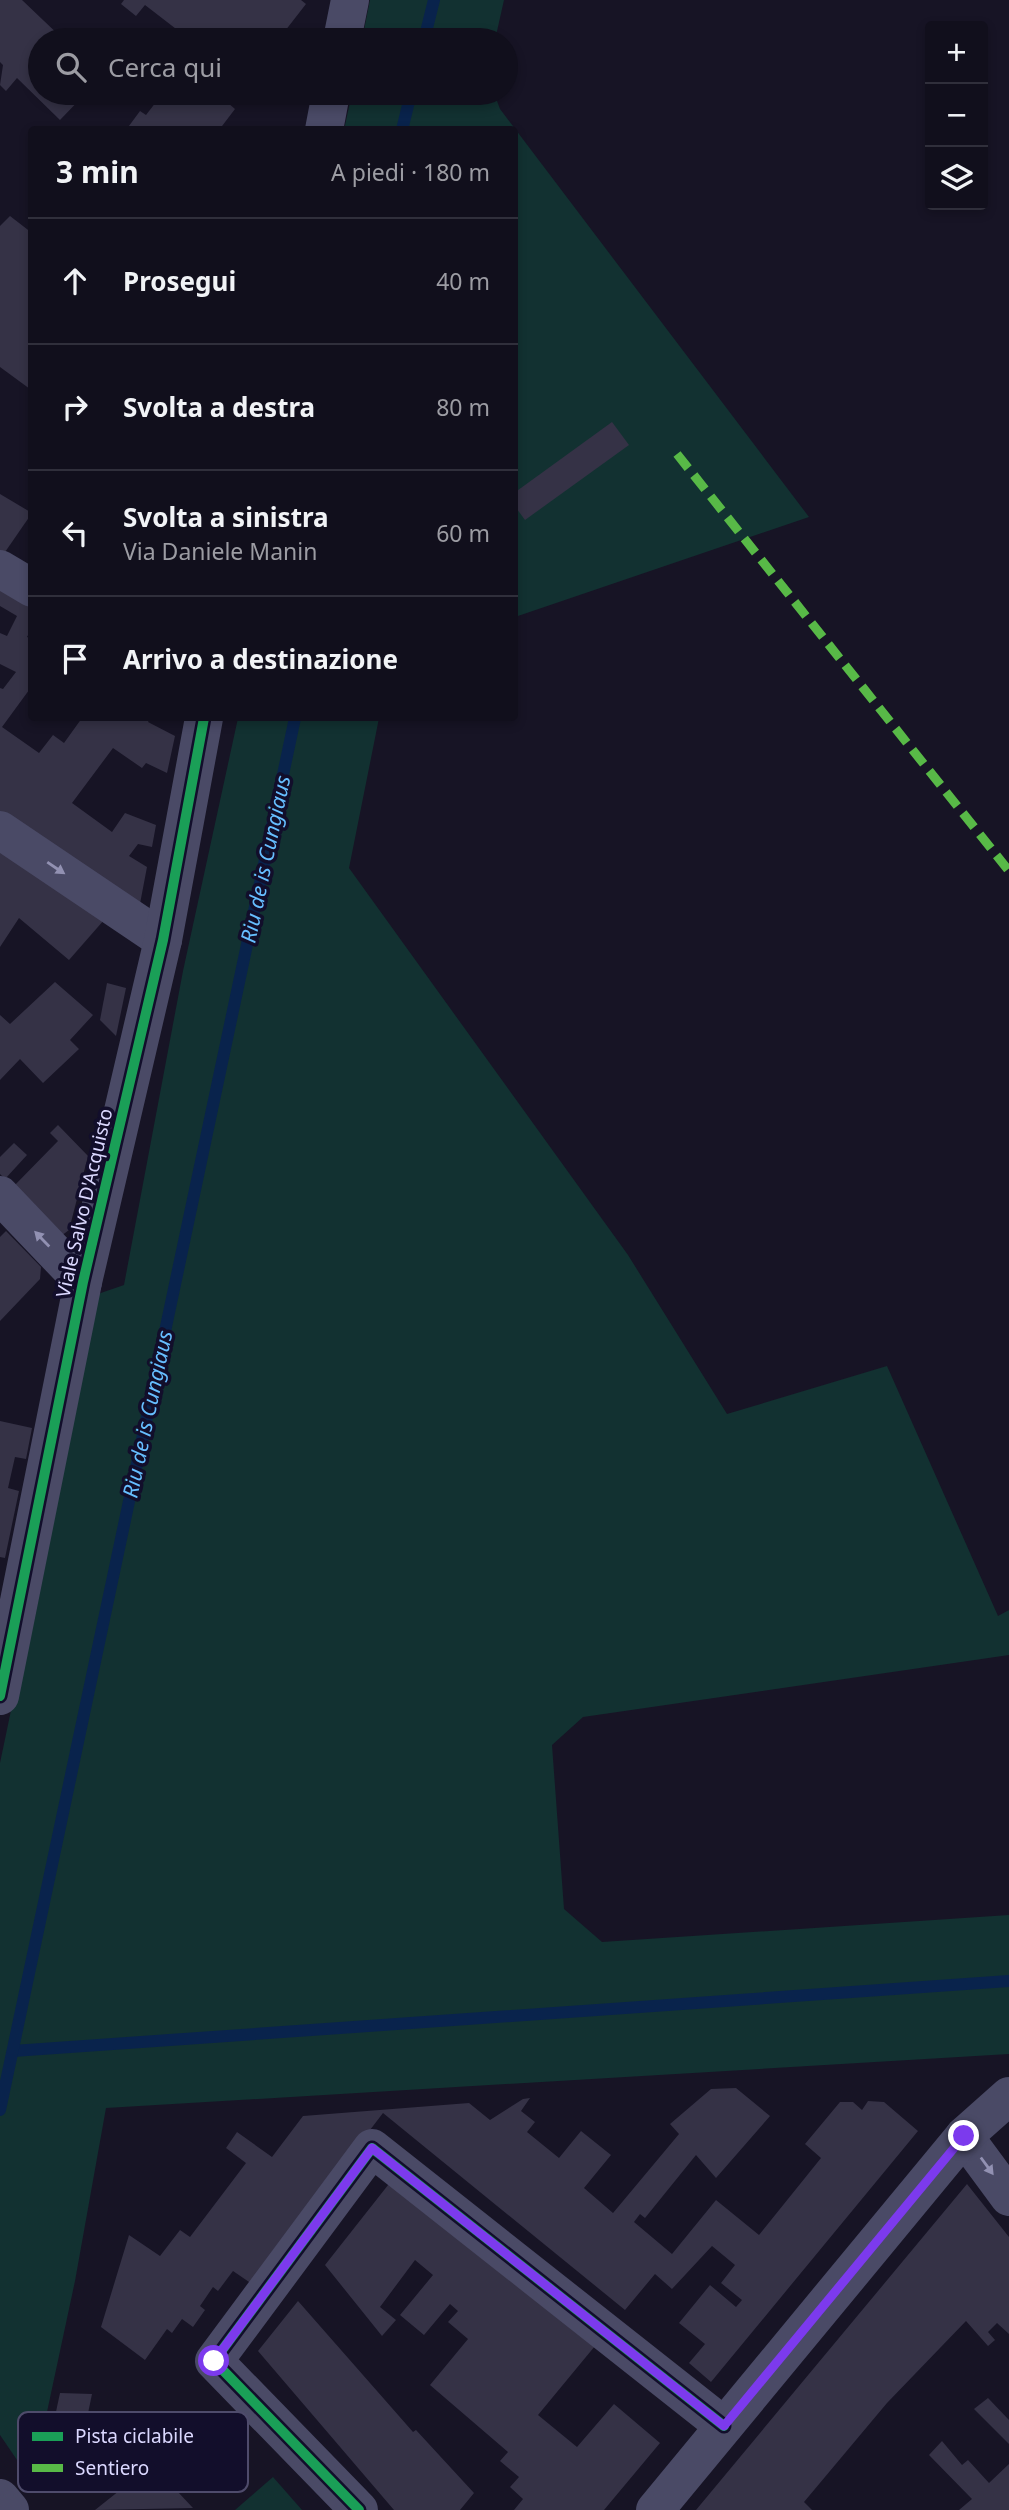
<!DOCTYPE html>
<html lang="it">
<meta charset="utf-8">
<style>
body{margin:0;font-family:"Noto Sans",sans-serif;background:#1a1825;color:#f1f3f6}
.controls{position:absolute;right:21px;top:21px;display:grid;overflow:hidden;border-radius:7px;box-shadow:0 4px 10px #0003}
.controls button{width:63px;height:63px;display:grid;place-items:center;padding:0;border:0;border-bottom:2px solid #302f3b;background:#110f1c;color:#f1f3f6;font:35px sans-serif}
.stop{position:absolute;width:21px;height:21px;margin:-16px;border:5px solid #7c3aed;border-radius:50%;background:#fff}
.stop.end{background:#7c3aed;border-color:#fff;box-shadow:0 2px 7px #0008}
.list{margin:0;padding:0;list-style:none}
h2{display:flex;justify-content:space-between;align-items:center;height:91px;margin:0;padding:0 28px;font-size:30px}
h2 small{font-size:23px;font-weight:400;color:#9c9ca3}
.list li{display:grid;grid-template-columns:46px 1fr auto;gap:21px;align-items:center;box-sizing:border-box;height:126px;padding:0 28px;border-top:2px solid #302f3b}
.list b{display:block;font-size:26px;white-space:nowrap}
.list p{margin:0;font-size:23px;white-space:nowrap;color:#9c9ca3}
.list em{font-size:23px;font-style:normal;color:#9c9ca3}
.icon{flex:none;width:38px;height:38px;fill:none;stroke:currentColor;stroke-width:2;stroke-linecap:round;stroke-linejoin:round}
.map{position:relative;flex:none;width:1009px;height:2510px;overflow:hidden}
.search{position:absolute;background:#110f1c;box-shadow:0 4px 10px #0003;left:28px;top:28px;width:490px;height:77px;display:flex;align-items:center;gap:18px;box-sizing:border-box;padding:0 24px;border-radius:38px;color:#9c9ca3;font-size:26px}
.panel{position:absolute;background:#110f1c;box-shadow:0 4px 10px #0003;left:28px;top:126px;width:490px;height:595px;border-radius:7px}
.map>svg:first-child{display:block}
.green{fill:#123131}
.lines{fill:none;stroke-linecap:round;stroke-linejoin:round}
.stream{stroke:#09234c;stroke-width:12}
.building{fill:#353246}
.minor{stroke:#4a4a66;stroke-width:38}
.quiet{stroke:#58b947;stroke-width:9;stroke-dasharray:18 9;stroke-linecap:butt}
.cycleway-casing{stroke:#120e2b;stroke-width:15}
.cycleway{stroke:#1a9f57;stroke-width:10}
.oneway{fill:#9291b2}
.route{stroke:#7c3aed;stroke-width:9}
.labels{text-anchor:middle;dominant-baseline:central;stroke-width:7;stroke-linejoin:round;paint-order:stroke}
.street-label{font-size:19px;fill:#dbd8ff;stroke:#120e2b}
.water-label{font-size:21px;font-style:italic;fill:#66beff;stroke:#120e2b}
.key{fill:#120e2b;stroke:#4e4b6b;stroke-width:2}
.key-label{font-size:19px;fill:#dbd8ff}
</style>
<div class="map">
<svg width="1009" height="2510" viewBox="0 0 1009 2510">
<rect width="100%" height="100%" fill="#171425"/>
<g class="green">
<path d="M 370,0 L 504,0 L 495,40 L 362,40 Z"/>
<path d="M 352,93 L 494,93 L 500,109 L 809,517 L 515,617 L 514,130 L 344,130 Z"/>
<path d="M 238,718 L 379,718 L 349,868 L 628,1255 L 727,1414 L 887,1366 L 998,1616 L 1009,1610 L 1009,1655 L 583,1717 L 552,1745 L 564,1909 L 602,1942 L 1009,1915 L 1009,2054 L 106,2108 L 75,2281 L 32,2482 L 0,2435 L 0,1763 L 98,1294 L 124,1285 L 183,971 Z"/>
<path d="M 273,2477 L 302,2510 L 235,2510 Z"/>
</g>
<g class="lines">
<g class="stream">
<path d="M 424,40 L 434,0"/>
<path d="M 402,130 L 411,93"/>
<path d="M 13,2051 L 1009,1981"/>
<path d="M 0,2110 L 295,718"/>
</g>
</g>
<g class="building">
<path d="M 0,0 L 22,0 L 64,40 L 40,40 L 40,93 L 86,93 L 60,120 L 17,78 L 6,91 L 0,85 L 3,65 L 0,62 Z"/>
<path d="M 124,0 L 301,0 L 306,4 L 278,40 L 174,40 L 180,32 L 145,5 L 136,16 L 121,4 Z"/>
<path d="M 163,93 L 225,93 L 221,97 L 235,109 L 219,130 L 126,130 L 140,111 L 146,115 Z"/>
<path d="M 10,216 L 32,233 L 30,389 L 0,367 L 0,226 Z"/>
<path d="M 612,422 L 629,445 L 525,520 L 514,505 L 514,493 Z"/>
<path d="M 0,494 L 32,513 L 3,555 L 0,554 Z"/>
<path d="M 0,583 L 32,602 L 32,628 L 27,637 L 32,639 L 32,686 L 2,727 L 39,753 L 53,735 L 64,743 L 82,718 L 150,718 L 148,722 L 175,736 L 167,773 L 146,763 L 142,768 L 113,748 L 72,803 L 112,832 L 125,813 L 156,825 L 152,847 L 138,844 L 129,856 L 147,867 L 139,909 L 0,812 L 0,688 L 3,689 L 16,672 L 0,664 L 0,633 L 7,636 L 17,616 L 0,606 Z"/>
<path d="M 0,851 L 104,920 L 69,960 L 19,918 L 0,947 Z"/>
<path d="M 55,982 L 93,1015 L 70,1040 L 79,1049 L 43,1083 L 20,1059 L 0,1080 L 0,1015 L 10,1024 Z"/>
<path d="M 107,983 L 126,988 L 116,1036 L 100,1020 Z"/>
<path d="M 58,1125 L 88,1156 L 69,1230 L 61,1236 L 13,1187 L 58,1141 L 50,1133 Z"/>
<path d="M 14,1143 L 27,1155 L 5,1179 L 0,1174 L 0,1157 Z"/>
<path d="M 6,1231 L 41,1267 L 40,1279 L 0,1321 L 0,1237 Z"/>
<path d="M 0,1421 L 32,1428 L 26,1459 L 15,1457 L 8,1488 L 19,1491 L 5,1558 L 0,1557 Z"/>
<path d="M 736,2088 L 770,2116 L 716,2178 L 696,2155 L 645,2218 L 640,2214 L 634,2222 L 672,2254 L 716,2200 L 759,2235 L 821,2158 L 805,2144 L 840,2102 L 853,2102 L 862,2110 L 868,2101 L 884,2102 L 918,2131 L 711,2382 L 689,2363 L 705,2344 L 679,2323 L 710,2285 L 736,2307 L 742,2300 L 721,2283 L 735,2265 L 712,2246 L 672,2289 L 655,2274 L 625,2310 L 383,2113 L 252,2284 L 233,2271 L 218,2291 L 213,2287 L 200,2306 L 205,2310 L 193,2327 L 182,2319 L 172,2333 L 167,2329 L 145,2360 L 101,2327 L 129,2235 L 160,2256 L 180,2230 L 190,2237 L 246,2163 L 226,2148 L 237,2132 L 272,2157 L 303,2116 L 469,2103 L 490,2120 L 523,2099 L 530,2098 L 521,2111 L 535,2122 L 527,2132 L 559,2158 L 581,2131 L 611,2155 L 584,2188 L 613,2213 L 679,2134 L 670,2124 L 711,2089 Z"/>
<path d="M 392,2180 L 595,2346 L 538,2415 L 577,2447 L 614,2404 L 660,2443 L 604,2510 L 514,2510 L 523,2499 L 510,2487 L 519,2477 L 500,2461 L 508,2452 L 430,2385 L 468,2339 L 448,2322 L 458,2311 L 450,2304 L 424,2335 L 400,2315 L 433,2275 L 415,2260 L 380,2307 L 396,2320 L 382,2336 L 325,2265 Z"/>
<path d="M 967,2184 L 1009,2237 L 1009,2334 L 997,2323 L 988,2332 L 995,2340 L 988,2346 L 966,2321 L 887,2403 L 804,2502 L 812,2510 L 696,2510 Z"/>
<path d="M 298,2301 L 413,2432 L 416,2430 L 474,2493 L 460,2510 L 394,2510 L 258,2351 Z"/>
<path d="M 60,2393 L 92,2394 L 86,2423 L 54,2421 Z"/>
<path d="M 988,2398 L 1009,2420 L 1009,2444 L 974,2409 Z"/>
<path d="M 129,2440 L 193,2508 L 95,2510 L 134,2479 L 115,2457 Z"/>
<path d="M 942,2441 L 962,2465 L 968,2460 L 989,2483 L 1009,2464 L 1009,2510 L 959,2510 L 972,2499 L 929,2455 Z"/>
</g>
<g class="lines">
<g class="minor">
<path d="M 342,40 L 350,0"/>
<path d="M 324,130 L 331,93"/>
<path d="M 0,569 L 32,588"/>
<path d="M 0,830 L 163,940"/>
<path d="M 0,1195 L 83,1282"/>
<path d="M 0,1696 L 83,1282 L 163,940 L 204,718"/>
<path d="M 964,2136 L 1009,2197"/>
<path d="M 0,2498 L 10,2510"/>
<path d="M 359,2510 L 214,2361 L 372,2148 L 724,2426"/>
<path d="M 655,2510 L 964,2136 L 1009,2096"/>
</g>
<path class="quiet" d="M 677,454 L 1009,871"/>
<g class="cycleway-casing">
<g id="cycleway">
<path d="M 0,1696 L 83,1282 L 163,940 L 204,718"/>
<path d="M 359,2510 L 214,2361 L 372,2148 L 724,2426"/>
</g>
</g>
<use href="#cycleway" class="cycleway"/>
</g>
<defs><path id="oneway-solid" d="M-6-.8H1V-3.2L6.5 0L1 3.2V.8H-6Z" transform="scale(1.75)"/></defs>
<g class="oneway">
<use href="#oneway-solid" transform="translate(56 868) rotate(34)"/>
<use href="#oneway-solid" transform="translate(42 1239) rotate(-134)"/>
<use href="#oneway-solid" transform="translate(987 2166) rotate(54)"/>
</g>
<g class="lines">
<path class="route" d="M 214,2361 L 372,2148 L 724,2426 L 964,2136"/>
</g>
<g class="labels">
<g class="street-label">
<text transform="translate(84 1203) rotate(-77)">Viale Salvo D'Acquisto</text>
</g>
<g class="water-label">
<text transform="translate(265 859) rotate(-78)">Riu de is Cungiaus</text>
<text transform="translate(147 1414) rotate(-78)">Riu de is Cungiaus</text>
</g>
</g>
<rect x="18" y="2412" width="230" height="80" rx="10" class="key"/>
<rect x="32" y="2432" width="31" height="9" fill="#1a9f57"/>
<rect x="32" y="2464" width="31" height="8" fill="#58b947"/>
<g class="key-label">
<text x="75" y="2443">Pista ciclabile</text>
<text x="75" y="2475">Sentiero</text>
</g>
</svg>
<div class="controls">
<button>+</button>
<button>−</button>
<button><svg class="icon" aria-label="layers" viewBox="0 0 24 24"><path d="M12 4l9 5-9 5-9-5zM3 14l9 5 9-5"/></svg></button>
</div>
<div class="stop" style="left:214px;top:2361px"></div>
<div class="stop end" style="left:964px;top:2136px"></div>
<div class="search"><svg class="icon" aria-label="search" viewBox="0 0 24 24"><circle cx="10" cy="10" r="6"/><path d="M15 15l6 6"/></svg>Cerca qui</div>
<section class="panel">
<h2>3 min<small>A piedi · 180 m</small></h2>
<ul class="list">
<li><svg class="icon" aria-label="ahead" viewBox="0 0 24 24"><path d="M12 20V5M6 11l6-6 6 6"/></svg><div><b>Prosegui</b></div><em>40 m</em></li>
<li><svg class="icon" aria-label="right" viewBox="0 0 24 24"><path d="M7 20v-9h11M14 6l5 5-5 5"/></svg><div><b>Svolta a destra</b></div><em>80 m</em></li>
<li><svg class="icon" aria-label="left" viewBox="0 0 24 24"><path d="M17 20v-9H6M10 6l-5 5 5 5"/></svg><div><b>Svolta a sinistra</b><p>Via Daniele Manin</p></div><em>60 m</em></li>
<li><svg class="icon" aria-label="arrive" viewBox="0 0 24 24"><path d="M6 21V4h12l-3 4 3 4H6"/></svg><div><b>Arrivo a destinazione</b></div></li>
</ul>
</section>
</div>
